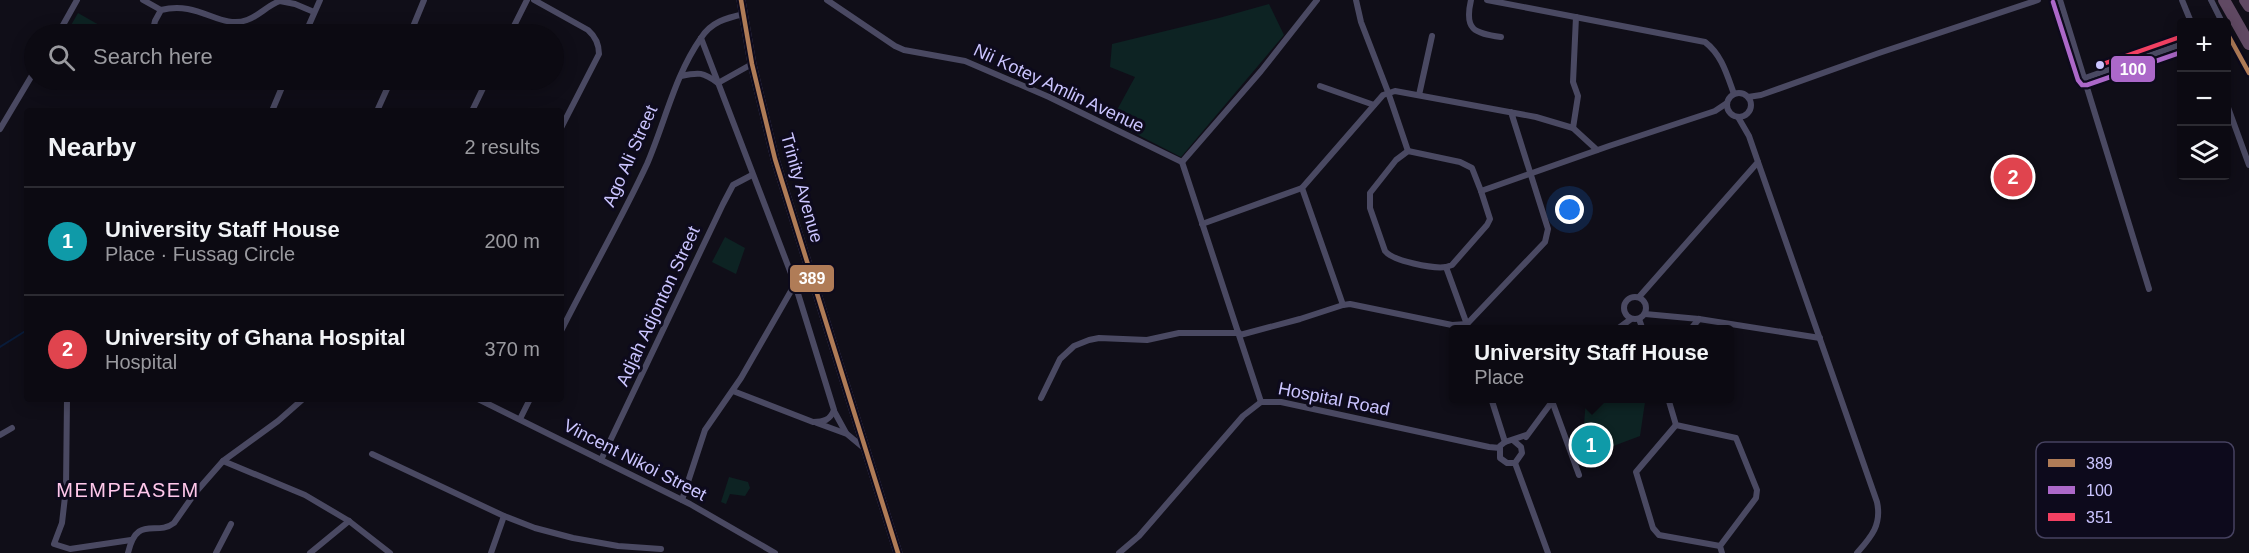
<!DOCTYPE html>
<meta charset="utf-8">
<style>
body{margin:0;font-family:Helvetica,sans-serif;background:#1a1820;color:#f1f3f6}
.controls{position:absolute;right:18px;top:18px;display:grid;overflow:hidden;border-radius:6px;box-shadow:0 3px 15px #0003}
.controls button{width:54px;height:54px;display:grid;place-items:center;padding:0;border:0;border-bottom:2px solid #2c2b32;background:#0c0a12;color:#f1f3f6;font:30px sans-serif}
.you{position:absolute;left:1570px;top:210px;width:21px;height:21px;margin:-15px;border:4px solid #fff;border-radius:50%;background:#1a73e8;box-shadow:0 0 0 9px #1a73e833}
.badge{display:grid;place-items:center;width:39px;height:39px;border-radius:50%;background:#db2777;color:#fff;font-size:20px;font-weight:700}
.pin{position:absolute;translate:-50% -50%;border:3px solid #fff;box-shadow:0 2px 6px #0006}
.popup{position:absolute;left:1449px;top:325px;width:285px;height:78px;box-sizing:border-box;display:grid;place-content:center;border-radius:6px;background:#0c0a12;filter:drop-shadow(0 2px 4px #0005);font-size:20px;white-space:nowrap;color:#9a9a9f}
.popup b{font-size:22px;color:#f1f3f6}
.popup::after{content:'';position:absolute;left:50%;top:100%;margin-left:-12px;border:12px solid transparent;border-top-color:#0c0a12}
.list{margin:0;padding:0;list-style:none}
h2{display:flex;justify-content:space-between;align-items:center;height:78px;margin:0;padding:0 24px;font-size:26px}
h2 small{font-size:20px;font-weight:400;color:#9a9a9f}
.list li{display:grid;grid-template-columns:39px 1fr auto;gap:18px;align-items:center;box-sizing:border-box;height:108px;padding:0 24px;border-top:2px solid #2c2b32}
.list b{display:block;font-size:22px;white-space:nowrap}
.list p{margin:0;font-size:20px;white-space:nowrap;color:#9a9a9f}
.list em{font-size:20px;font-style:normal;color:#9a9a9f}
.icon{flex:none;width:33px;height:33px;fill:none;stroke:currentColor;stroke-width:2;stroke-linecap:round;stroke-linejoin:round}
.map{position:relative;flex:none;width:2249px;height:553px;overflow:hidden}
.search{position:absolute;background:#0c0a12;box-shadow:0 3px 15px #0003;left:24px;top:24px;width:540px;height:66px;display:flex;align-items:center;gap:15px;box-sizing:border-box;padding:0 21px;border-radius:33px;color:#9a9a9f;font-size:22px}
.panel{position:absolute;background:#0c0a12;box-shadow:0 3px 15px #0003;left:24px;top:108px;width:540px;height:294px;border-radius:6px}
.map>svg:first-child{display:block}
.green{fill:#0d2323}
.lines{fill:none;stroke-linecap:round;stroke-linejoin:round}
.stream{stroke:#091c3a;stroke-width:2}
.street{stroke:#4a4962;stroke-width:6}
.secondary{stroke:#4f4f6d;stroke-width:9}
.highway{stroke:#604963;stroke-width:12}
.bus-1-casing{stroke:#0d0a1c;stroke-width:9}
.bus-2-casing{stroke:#0d0a1c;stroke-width:9}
.bus-3-casing{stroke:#0d0a1c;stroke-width:9}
.bus-1{stroke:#b07c57;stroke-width:4.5}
.bus-2{stroke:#ac68c9;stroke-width:4.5}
.bus-3{stroke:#f24062;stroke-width:4.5}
.bus-dot{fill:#cbc5ff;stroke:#0d0a1c;stroke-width:2}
.labels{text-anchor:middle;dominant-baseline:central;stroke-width:6;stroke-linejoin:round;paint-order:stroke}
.street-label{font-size:18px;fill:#cbc5ff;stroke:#0d0a1c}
.neighbourhood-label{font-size:20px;letter-spacing:1.5px;fill:#ffc7ec;stroke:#0d0a1c}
.key{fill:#0d0a1c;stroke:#464260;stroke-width:1.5}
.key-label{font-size:16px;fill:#cbc5ff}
.line-badge{stroke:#0d0a1c;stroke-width:2}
.badge-label{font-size:16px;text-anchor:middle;font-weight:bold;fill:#fff}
</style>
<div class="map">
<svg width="2249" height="553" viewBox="0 0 2249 553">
<rect width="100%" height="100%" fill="#100e18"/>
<g class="green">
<path d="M 1269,4 L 1284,35 L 1181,157 L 1111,121 L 1135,77 L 1110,67 L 1112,44 L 1219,18 Z"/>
<path d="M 78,13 L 115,34 L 66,34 Z"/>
<path d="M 725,237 L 745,248 L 736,274 L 712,262 Z"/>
<path d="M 1586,399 L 1641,399 L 1645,402 L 1640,436 L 1608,448 L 1584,425 Z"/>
<path d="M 729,477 L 748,482 L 750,488 L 745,496 L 730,494 L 726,504 L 721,502 Z"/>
</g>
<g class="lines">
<path class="stream" d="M 0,347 L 27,330"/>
<g class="street">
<path d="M 143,0 L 161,10"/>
<path d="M 534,0 L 588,30 C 596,37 599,44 599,54 L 561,128"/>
<path d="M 827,0 L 895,46 L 904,50 L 965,61 L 1049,97 L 1182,162"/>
<path d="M 1356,0 L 1361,22 L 1388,92 L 1408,151"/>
<path d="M 1471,0 C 1464,30 1474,33 1501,37"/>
<path d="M 1487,0 L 1705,42 C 1722,55 1727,75 1734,94"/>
<path d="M 2060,0 L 2149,289"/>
<path d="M 2182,0 L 2191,22"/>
<path d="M 2211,0 L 2222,22"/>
<path d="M 2226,30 L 2249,73"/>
<path d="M 58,34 L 77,0"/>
<path d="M 152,34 L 155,21 L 161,10 C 199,0 220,30 247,20 C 259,16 268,5 280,1 L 295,4 L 314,12"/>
<path d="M 305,34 L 320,0"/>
<path d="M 410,34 L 424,0"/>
<path d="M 510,34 L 527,0"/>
<path d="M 701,38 L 795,284 L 834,410 C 830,420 824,422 813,422 L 733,391"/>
<path d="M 681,76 C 699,72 703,72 718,83 L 752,64"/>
<path d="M 2085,78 L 2182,44"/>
<path d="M 1320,86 L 1374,105"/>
<circle cx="1739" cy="105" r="12"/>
<path d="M 1419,95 L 1432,36"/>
<path d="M 1748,97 L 1761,95 L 1879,53 L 2038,0"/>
<path d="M 2226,102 L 2249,165"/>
<path d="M 272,111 L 285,80"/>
<path d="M 377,111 L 391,80"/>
<path d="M 472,111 L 487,80"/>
<path d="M 1511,112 L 1548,229 L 1545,242 L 1467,324 L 1452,325 L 1350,304 L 1343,305 L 1302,188 L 1383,95 L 1395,91 L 1536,117 L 1573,128 L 1597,150"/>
<path d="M 1573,128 L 1578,96 L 1573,82 L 1576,17"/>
<path d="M 0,129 L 34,72"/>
<path d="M 1408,151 L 1460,162 L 1472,168 L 1481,191 L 1490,219 L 1487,225 L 1452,265 L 1446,267 C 1433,269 1393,261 1385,251 L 1370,208 L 1370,193 L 1396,160 Z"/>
<path d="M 1182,162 L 1261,402"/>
<path d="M 1182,162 L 1261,71 L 1317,0"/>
<path d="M 1758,162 L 1877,502 C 1882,525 1871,537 1857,553"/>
<path d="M 1481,191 L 1609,146 L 1715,111 L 1727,103"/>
<path d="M 1202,224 L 1302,188"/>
<path d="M 1446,267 L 1469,330"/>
<circle cx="1635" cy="308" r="11"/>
<path d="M 1639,297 L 1758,162 L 1749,136 L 1738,117"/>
<path d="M 1645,314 L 1699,319 L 1820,338"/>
<path d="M 1639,319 L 1643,330"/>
<path d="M 1616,330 L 1631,319"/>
<path d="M 1690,330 L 1699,319"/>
<path d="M 561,331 C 589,275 621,220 647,164 C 665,122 675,75 701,38 C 711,22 726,18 744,14"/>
<path d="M 1240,335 L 1300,319 L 1343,305"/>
<path d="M 1041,398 L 1060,359 L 1074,346 L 1089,340 L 1099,338 L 1147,340 L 1179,333 L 1239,333"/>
<path d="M 1491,398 L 1505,442"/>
<path d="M 1668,398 L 1676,425 L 1736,438 L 1757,490 L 1756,498 L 1720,546 L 1722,553"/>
<path d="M 67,399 L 66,488 L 62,523 L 54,544 L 70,549 L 131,540"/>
<path d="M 478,399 L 690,504 L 775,553"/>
<path d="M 1552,401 L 1579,475"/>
<path d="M 834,411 L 846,433"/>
<path d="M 520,419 L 530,399"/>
<path d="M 817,423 L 847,434 L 865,449"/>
<path d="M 1676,425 L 1636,472 L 1653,528 L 1659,535 L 1720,546"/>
<path d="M 0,435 L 12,428"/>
<path d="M 1526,437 L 1554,399"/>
<path d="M 1514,441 L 1521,447 L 1522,453 L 1515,463 L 1507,463 L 1500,458 L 1500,446 L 1505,442 L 1526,435"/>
<path d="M 372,454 L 504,516 L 535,528 L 573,538 L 618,546 L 661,549"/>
<path d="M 601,460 L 723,204 L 733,185 L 752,175"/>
<path d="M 223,461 L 305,495 L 349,521 L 390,553"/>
<path d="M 1515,463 L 1548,553"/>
<path d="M 682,500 L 705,430 L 741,378 L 795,284"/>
<path d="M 128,553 C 137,514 156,537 174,523 L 195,493 L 223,461 L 278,421 L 303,399"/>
<path d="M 216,553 L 231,524"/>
<path d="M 310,553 L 349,521"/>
<path d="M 491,553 L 504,516"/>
<path d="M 1119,553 L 1139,536 L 1243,416 L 1261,402 L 1281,402 L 1489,447 L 1500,448"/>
</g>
<path class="secondary" d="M 741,0 L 752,64 L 775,159 L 898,553"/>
<g class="highway">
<path d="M 2224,0 L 2249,44"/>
<path d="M 2245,0 L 2249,6"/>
</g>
<g class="bus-1-casing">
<g id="bus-1">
<path d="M 741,0 L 752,64 L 775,159 L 898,553"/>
<path d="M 2226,31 L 2249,73"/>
</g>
</g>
<g class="bus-2-casing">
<path id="bus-2" d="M 2053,2 L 2078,80 L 2082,85 L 2087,85 L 2182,52"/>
</g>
<g class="bus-3-casing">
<path id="bus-3" d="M 2100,65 L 2180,37"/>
</g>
<use href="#bus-1" class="bus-1"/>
<use href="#bus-2" class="bus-2"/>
<use href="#bus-3" class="bus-3"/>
</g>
<circle class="bus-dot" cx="2100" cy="65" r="5"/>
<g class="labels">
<g class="street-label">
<text transform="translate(1059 88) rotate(25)">Nii Kotey Amlin Avenue</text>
<text transform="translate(630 156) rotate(-66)">Ago Ali Street</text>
<text transform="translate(802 188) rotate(74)">Trinity Avenue</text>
<text transform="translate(658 306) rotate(-65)">Adjah Adjonton Street</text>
<text transform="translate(1334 399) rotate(11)">Hospital Road</text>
<text transform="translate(635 460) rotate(27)">Vincent Nikoi Street</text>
</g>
<g class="neighbourhood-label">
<text x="128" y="490">MEMPEASEM</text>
</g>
</g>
<rect x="2036" y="442" width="198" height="96" rx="9" class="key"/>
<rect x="2048" y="459" width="27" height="8" fill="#b07c57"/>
<rect x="2048" y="486" width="27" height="8" fill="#ac68c9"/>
<rect x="2048" y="513" width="27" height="8" fill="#f24062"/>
<g class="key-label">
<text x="2086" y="469">389</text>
<text x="2086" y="496">100</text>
<text x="2086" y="523">351</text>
</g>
<g class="line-badge">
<rect x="2110" y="55" width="46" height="28" rx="6" fill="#ac68c9"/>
<rect x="789" y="264" width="46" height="29" rx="6" fill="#b07c57"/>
</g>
<g class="badge-label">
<text x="2133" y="75">100</text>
<text x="812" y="284">389</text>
</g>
</svg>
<div class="controls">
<button>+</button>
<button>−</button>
<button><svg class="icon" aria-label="layers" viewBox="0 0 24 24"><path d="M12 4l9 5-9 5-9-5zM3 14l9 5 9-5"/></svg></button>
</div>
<div class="you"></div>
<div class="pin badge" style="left:1591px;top:445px;background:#0f9aa8">1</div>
<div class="popup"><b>University Staff House</b>Place</div>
<div class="pin badge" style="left:2013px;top:177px;background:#e0444e">2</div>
<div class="search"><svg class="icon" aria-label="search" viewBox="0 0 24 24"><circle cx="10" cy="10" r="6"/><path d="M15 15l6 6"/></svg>Search here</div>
<section class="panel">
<h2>Nearby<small>2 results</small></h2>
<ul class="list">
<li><span class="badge" style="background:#0f9aa8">1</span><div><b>University Staff House</b><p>Place · Fussag Circle</p></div><em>200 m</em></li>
<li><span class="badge" style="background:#e0444e">2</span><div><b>University of Ghana Hospital</b><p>Hospital</p></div><em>370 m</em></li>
</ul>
</section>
</div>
